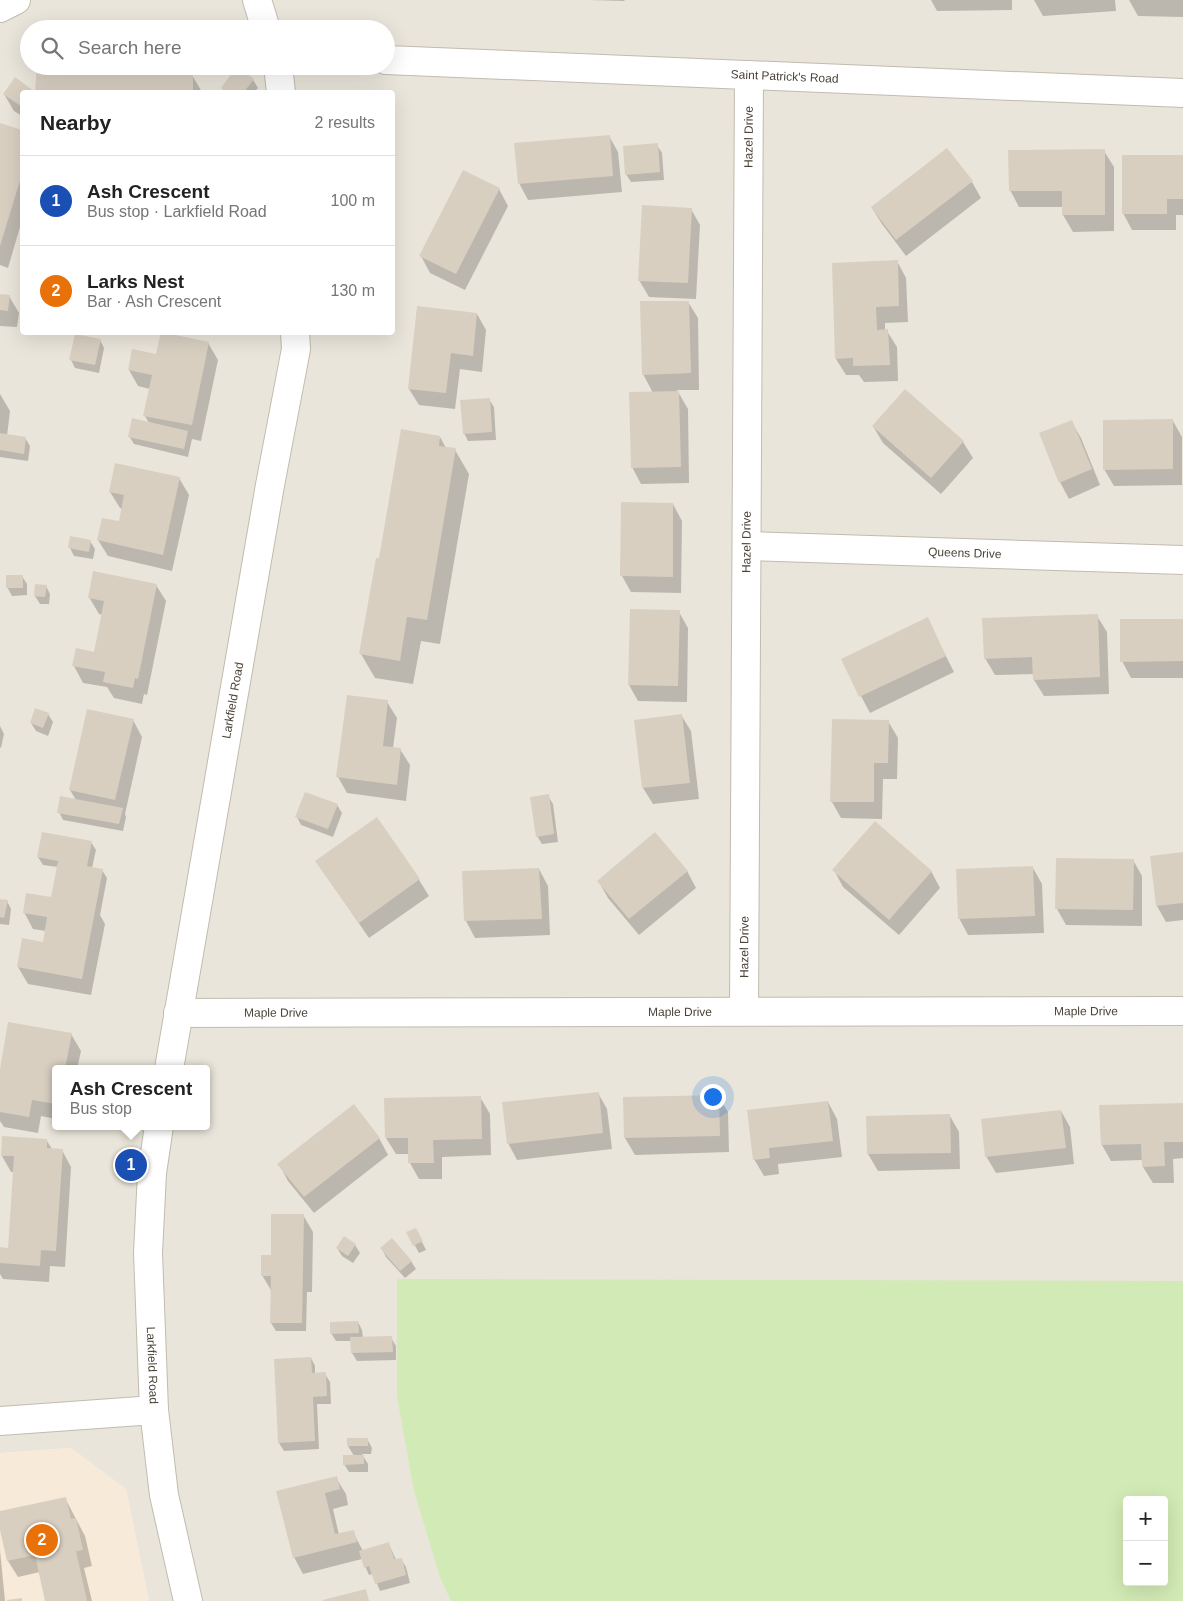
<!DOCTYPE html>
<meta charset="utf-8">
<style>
body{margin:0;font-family:Helvetica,sans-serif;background:#f6f6f6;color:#222}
.controls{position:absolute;right:15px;bottom:15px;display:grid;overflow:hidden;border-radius:5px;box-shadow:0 5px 20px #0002}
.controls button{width:45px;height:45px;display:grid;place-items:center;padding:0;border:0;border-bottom:1px solid #e0e0e0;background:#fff;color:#222;font:25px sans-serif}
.you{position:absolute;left:712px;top:1096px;width:18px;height:18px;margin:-12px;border:4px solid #fff;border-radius:50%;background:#1a73e8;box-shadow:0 0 0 8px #1a73e833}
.badge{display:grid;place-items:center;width:32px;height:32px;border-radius:50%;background:#0f766e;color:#fff;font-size:16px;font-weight:700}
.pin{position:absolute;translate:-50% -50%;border:2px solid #fff;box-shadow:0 1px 5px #0006}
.popup{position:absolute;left:52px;top:1065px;width:158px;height:65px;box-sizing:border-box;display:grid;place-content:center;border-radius:5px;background:#fff;filter:drop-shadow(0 1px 4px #0005);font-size:16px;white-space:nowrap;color:#767676}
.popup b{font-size:19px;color:#222}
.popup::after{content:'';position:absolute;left:50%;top:100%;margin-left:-10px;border:10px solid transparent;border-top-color:#fff}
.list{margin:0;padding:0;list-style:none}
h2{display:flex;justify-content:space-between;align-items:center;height:65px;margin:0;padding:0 20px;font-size:21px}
h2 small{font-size:16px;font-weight:400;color:#767676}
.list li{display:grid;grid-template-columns:32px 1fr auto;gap:15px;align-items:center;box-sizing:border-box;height:90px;padding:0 20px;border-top:1px solid #e0e0e0}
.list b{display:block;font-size:19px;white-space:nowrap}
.list p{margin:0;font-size:16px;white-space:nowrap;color:#767676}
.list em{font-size:16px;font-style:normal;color:#767676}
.icon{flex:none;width:28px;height:28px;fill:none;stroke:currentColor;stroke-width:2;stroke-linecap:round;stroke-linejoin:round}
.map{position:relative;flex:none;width:1183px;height:1601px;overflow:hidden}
.search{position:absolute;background:#fff;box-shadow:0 5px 20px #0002;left:20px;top:20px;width:375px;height:55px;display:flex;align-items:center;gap:12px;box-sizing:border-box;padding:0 18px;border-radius:28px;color:#767676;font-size:19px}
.panel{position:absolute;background:#fff;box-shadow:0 5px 20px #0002;left:20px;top:90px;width:375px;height:245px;border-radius:5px}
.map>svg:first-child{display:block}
.residential{fill:#eae5da;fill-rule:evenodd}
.commercial{fill:#f7ead8}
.green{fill:#d2eab5;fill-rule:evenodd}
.shadow{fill:#0003}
.building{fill:#d8cfc1}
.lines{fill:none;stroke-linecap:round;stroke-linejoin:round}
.minor-casing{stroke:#c2bbae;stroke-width:30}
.minor{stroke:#fff;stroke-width:28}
.labels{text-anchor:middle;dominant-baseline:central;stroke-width:4.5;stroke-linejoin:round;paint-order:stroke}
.street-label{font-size:12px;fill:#4b4439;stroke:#fff}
</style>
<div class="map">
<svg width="1183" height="1601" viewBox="0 0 1183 1601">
<rect width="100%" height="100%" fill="#f6f3ec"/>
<path class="residential" d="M 0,0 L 1183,0 L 1183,1601 L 149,1601 L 126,1489 L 71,1448 L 0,1453 ZM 29,29 L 386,29 L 386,66 L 29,66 ZM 22,92 L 392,92 L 392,332 L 22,332 ZM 56,1069 L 206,1069 L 206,1126 L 56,1126 ZM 1127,1500 L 1164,1500 L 1164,1582 L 1127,1582 Z"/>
<path class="commercial" d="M 71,1448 L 126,1489 L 149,1601 L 0,1601 L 0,1453 Z"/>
<path class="green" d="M 397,1279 L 1183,1281 L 1183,1601 L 451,1601 L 440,1577 L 414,1491 L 397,1396 ZM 1127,1500 L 1164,1500 L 1164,1582 L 1127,1582 Z"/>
<g class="shadow">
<path d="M 589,0 L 625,0 L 624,1 Z"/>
<path d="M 931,0 L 1012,0 L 1012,10 L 937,11 Z"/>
<path d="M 1034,0 L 1115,0 L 1116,11 L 1043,16 Z"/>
<path d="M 1129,0 L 1183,0 L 1183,17 L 1138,16 Z"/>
<path d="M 38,66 L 49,71 L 72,71 L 72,66 L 172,66 L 177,75 L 192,75 L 202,92 L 36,92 Z"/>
<path d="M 238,68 L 253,80 L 258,88 L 254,92 L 225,92 L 222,88 Z"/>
<path d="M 15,79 L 34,92 L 22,92 L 22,116 L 14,111 L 4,94 Z"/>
<path d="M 0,124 L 22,131 L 22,220 L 8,268 L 0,265 Z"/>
<path d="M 609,136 L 618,152 L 622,192 L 528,200 L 519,183 Z"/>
<path d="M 657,145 L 662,153 L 664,180 L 631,182 L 626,174 Z"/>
<path d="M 1104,151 L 1114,167 L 1114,231 L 1073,232 L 1063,215 L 1063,207 L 1019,207 L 1010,190 Z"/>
<path d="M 1183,157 L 1183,215 L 1176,215 L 1176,230 L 1132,230 L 1123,213 Z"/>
<path d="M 972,182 L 981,198 L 906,256 L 882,224 L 872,208 Z"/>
<path d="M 499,189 L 508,206 L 465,290 L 430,273 L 421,256 Z"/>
<path d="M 691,209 L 700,225 L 696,299 L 649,297 L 639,280 Z"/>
<path d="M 897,261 L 906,278 L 908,322 L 885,323 L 885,331 L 887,331 L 897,347 L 898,381 L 864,382 L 859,375 L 846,375 L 836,359 Z"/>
<path d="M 0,295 L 9,296 L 19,313 L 17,327 L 0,326 Z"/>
<path d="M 688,302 L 698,318 L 699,390 L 677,390 L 688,409 L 689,483 L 641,484 L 632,467 L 653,393 L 643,374 Z"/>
<path d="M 477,314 L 486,330 L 482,372 L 460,369 L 455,409 L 419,405 L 409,389 Z"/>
<path d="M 100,340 L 104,348 L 99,373 L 75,368 L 71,360 Z"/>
<path d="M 208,343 L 218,360 L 201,441 L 192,439 L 188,457 L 134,444 L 129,436 L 149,423 L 145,416 L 150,389 L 138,386 L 129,370 L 157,356 Z"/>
<path d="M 0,394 L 10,411 L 7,436 L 25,438 L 30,446 L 28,461 L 0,457 Z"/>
<path d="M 489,399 L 494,407 L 496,440 L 468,441 L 464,433 Z"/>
<path d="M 1071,421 L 1081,438 L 1100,485 L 1069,499 L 1060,482 Z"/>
<path d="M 1173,421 L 1182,437 L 1182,485 L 1114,486 L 1104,469 Z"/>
<path d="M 873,426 L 963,442 L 973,458 L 941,494 L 883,443 Z"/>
<path d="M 440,437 L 446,448 L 455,450 L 469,474 L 440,644 L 421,641 L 413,684 L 375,678 L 361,654 L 380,560 Z"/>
<path d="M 179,478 L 189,495 L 172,571 L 108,556 L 98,540 L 120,523 L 123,509 L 120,508 L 110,492 Z"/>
<path d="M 673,504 L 682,521 L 681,593 L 631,592 L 622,576 Z"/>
<path d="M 90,541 L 95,549 L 93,559 L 74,556 L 70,548 Z"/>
<path d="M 22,576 L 27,584 L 27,595 L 12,596 L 7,587 Z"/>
<path d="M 156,585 L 166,601 L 147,695 L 144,694 L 142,704 L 114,698 L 107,687 L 83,683 L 74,666 L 95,653 L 102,615 L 99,614 L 89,597 Z"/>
<path d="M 46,586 L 50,594 L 49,604 L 40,604 L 35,596 Z"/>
<path d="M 679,612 L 688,628 L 687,702 L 638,701 L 629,685 Z"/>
<path d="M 1097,616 L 1107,632 L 1109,694 L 1044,696 L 1034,680 L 1034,674 L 995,675 L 985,658 Z"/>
<path d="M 927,619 L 954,672 L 870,713 L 842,660 Z"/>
<path d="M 1183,620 L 1183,678 L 1131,678 L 1122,661 Z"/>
<path d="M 387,702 L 397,718 L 393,748 L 400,749 L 410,765 L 406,801 L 347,793 L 338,777 Z"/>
<path d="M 48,714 L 53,722 L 48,736 L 36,731 L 31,723 Z"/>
<path d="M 681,715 L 691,731 L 699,799 L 653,804 L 643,788 Z"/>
<path d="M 133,720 L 142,737 L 125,814 L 126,817 L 123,831 L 63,820 L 59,812 L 76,800 L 70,790 Z"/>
<path d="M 888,721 L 898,738 L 897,779 L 883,779 L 882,819 L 841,818 L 832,802 Z"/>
<path d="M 0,726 L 4,734 L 1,748 L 0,747 Z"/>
<path d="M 548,796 L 553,804 L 558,842 L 542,844 L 537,836 Z"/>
<path d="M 337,805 L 342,813 L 333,837 L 301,825 L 297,817 Z"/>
<path d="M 376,819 L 419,880 L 429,896 L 369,938 L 327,877 L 317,861 Z"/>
<path d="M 91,842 L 96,850 L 92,868 L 102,870 L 107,878 L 100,915 L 105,924 L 91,995 L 28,984 L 18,967 L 44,944 L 46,931 L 33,929 L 24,912 L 54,900 L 58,867 L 43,865 L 38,857 Z"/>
<path d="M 1183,853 L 1183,920 L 1166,922 L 1157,906 Z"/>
<path d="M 1133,860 L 1142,876 L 1142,926 L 1066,925 L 1057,909 Z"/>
<path d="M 1033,868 L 1042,884 L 1044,933 L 968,935 L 959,918 Z"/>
<path d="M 539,869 L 548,886 L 550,935 L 475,938 L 466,921 L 464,872 Z"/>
<path d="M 834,870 L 931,871 L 940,888 L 899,935 L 843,887 Z"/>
<path d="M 687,871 L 696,888 L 639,935 L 608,898 L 599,882 Z"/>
<path d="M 0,900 L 7,901 L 11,909 L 9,925 L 0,924 Z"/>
<path d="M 71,1034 L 81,1051 L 77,1069 L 56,1069 L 56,1119 L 41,1116 L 38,1133 L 4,1127 L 0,1121 L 0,1076 Z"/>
<path d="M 598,1093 L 607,1109 L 612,1149 L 517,1160 L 508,1143 Z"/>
<path d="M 718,1096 L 728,1112 L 729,1152 L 635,1155 L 625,1138 L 624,1098 Z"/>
<path d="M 480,1097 L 490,1114 L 491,1155 L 442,1157 L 442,1179 L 419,1179 L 410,1163 L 409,1154 L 396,1154 L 386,1138 Z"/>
<path d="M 828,1102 L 837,1119 L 842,1157 L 778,1164 L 779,1174 L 764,1176 L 754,1159 Z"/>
<path d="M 1183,1104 L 1183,1158 L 1173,1159 L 1174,1183 L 1153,1183 L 1143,1167 L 1143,1160 L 1111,1161 L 1102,1145 Z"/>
<path d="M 1061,1111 L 1070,1127 L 1074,1164 L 996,1173 L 986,1156 Z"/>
<path d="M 950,1116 L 959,1132 L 960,1169 L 878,1171 L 868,1154 L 867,1117 Z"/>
<path d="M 379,1138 L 388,1155 L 314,1213 L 288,1181 L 279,1164 Z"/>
<path d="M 47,1141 L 52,1149 L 62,1150 L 71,1167 L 65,1267 L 50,1266 L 49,1282 L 3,1279 L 0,1274 L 0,1249 L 9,1249 L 14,1172 L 11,1172 L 2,1156 Z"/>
<path d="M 303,1215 L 313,1232 L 312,1292 L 307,1292 L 306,1331 L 276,1331 L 271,1323 L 272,1292 L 262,1275 L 272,1256 Z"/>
<path d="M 408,1233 L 420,1238 L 426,1250 L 419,1253 Z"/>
<path d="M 355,1245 L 360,1253 L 353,1263 L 342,1256 L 337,1248 Z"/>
<path d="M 382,1249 L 411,1261 L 416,1269 L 405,1278 L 386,1257 Z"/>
<path d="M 358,1322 L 362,1330 L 363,1338 L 391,1338 L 396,1346 L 396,1360 L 357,1361 L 352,1353 L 352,1341 L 336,1341 L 331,1333 Z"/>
<path d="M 311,1358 L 315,1366 L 315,1374 L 325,1374 L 330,1382 L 331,1404 L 317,1404 L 319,1449 L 284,1451 L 279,1443 Z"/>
<path d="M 367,1439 L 372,1448 L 371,1454 L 362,1454 L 368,1464 L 368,1472 L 349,1472 L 344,1464 L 354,1456 L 348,1446 Z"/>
<path d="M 336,1478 L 346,1494 L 348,1505 L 333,1509 L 339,1535 L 353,1532 L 363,1551 L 389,1544 L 396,1560 L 401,1559 L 406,1567 L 410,1583 L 380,1591 L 373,1574 L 369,1575 L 362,1559 L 303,1574 L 294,1557 L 278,1492 Z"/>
<path d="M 65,1498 L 85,1536 L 92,1566 L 84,1568 L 92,1601 L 47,1601 L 40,1572 L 18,1577 L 8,1561 L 0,1524 L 0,1512 Z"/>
<path d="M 0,1550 L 5,1601 L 0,1601 Z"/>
</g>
<g class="building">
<path d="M 37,66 L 45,66 L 49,70 L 71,70 L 71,66 L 171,66 L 171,74 L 193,74 L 193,92 L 22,92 L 22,107 L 3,94 L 15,77 L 35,92 Z"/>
<path d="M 237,66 L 254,79 L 244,92 L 227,92 L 221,88 Z"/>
<path d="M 0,123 L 22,130 L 22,174 L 0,246 Z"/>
<path d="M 610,135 L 613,176 L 518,184 L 514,143 Z"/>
<path d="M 658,143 L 660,172 L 625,175 L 623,146 Z"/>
<path d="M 947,148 L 973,181 L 896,240 L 871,207 Z"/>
<path d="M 1105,149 L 1105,215 L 1062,215 L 1062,191 L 1009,191 L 1008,150 Z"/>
<path d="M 1122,155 L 1183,155 L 1183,199 L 1167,199 L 1167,214 L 1122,214 Z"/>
<path d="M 463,170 L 500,188 L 456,274 L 419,256 Z"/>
<path d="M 642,205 L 692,208 L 688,283 L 638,281 Z"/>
<path d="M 898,260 L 899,306 L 876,307 L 877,330 L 888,329 L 890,365 L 853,366 L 853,358 L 835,359 L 832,263 Z"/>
<path d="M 0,294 L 10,295 L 8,311 L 0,310 Z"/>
<path d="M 640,301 L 689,301 L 691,373 L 642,375 Z"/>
<path d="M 417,306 L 477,313 L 473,356 L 451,353 L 446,393 L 408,389 Z"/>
<path d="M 161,332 L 209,342 L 192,425 L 143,416 L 152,375 L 128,370 L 132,349 L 156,354 Z"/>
<path d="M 75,334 L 101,339 L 95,365 L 69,360 Z"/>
<path d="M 905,389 L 964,441 L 931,478 L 872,426 Z"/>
<path d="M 679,391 L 681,467 L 631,468 L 629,392 Z"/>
<path d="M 490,398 L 492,432 L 463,434 L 460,400 Z"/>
<path d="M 132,418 L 188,431 L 184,449 L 128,437 Z"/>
<path d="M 1173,419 L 1173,469 L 1103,470 L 1103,420 Z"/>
<path d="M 1072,420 L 1092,469 L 1059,483 L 1039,433 Z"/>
<path d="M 401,429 L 440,436 L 439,446 L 456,448 L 427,620 L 407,617 L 400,661 L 359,654 L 376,558 L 379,558 Z"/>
<path d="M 0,433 L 26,437 L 24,454 L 0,450 Z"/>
<path d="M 115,463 L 180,477 L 163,555 L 97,540 L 102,518 L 119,521 L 124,495 L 109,492 Z"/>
<path d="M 621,502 L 673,503 L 673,577 L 620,576 Z"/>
<path d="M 70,536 L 91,540 L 89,552 L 68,548 Z"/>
<path d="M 93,571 L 157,584 L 138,679 L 135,678 L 133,688 L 103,682 L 105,672 L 72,666 L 76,648 L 94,652 L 104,601 L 88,598 Z"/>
<rect x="6" y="575" width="17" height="13"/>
<path d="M 35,584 L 47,585 L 45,597 L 34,596 Z"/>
<path d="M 630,609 L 680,610 L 678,686 L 628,685 Z"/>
<path d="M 1098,614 L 1100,677 L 1033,680 L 1032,657 L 984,659 L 982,618 Z"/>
<path d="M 928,617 L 946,656 L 859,697 L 841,659 Z"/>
<path d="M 1120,619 L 1183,619 L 1183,661 L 1120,662 Z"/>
<path d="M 347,695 L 388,700 L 383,746 L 401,748 L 397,785 L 336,777 Z"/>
<path d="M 35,708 L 49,713 L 43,728 L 30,723 Z"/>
<path d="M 87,709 L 134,719 L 115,800 L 69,790 Z"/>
<path d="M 682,714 L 690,783 L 642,788 L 634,720 Z"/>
<path d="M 832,719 L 889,720 L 888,763 L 874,763 L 874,802 L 830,802 Z"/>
<path d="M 305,792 L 338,804 L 328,829 L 295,817 Z"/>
<path d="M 549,794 L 554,834 L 536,837 L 530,797 Z"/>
<path d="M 60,796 L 123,808 L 119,824 L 57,813 Z"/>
<path d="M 377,817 L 420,879 L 359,923 L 315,861 Z"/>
<path d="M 875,821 L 932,871 L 889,920 L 832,870 Z"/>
<path d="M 42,832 L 92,841 L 87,866 L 103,869 L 82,979 L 17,967 L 22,938 L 43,942 L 47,917 L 23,913 L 26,893 L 51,897 L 58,861 L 37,857 Z"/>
<path d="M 655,832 L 688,871 L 629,919 L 597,881 Z"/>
<path d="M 1183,852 L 1183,903 L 1156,906 L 1150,856 Z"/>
<path d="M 1056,858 L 1134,859 L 1133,910 L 1055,909 Z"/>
<path d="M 1033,866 L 1035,916 L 958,919 L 956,869 Z"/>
<path d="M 539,868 L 542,919 L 464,921 L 462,871 Z"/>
<path d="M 0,899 L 8,900 L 4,918 L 0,917 Z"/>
<path d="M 8,1022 L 72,1033 L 65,1069 L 56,1069 L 56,1104 L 32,1100 L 29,1117 L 0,1112 L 0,1069 Z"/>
<path d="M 599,1092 L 603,1133 L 507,1144 L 502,1102 Z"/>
<path d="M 719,1095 L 720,1136 L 624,1138 L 623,1097 Z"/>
<path d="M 481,1096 L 482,1139 L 433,1140 L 434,1163 L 408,1163 L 408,1138 L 385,1138 L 384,1098 Z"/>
<path d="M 828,1101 L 833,1141 L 769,1148 L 770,1158 L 753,1160 L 747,1110 Z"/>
<path d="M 1183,1103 L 1183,1142 L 1164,1142 L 1165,1166 L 1142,1167 L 1141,1144 L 1101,1145 L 1099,1105 Z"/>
<path d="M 354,1104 L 380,1138 L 304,1197 L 277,1164 Z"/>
<path d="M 1061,1110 L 1066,1148 L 985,1157 L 981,1119 Z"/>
<path d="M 950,1114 L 951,1153 L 867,1154 L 866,1116 Z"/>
<path d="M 2,1136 L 47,1139 L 47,1148 L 63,1149 L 56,1251 L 41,1250 L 40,1266 L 0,1263 L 0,1247 L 8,1248 L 14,1156 L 1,1156 Z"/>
<path d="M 271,1214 L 304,1214 L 302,1323 L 270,1323 L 271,1276 L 261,1276 L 261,1255 L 271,1255 Z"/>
<path d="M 416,1228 L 423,1241 L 413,1246 L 406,1232 Z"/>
<path d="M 344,1236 L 356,1244 L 348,1256 L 336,1248 Z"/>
<path d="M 392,1238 L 412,1261 L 400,1271 L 380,1248 Z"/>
<path d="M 358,1321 L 359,1333 L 330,1334 L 330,1322 Z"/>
<path d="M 392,1336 L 393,1352 L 351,1353 L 350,1337 Z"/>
<path d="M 311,1357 L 312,1373 L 326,1372 L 327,1396 L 313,1397 L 315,1441 L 278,1443 L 274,1359 Z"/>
<rect x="347" y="1438" width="21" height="8"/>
<path d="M 343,1455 L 364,1455 L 364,1464 L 343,1465 Z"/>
<path d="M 337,1476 L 340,1489 L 325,1493 L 335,1534 L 354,1530 L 357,1542 L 293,1558 L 276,1491 Z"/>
<path d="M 66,1497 L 71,1519 L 76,1518 L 83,1550 L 76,1551 L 87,1601 L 45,1601 L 35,1555 L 7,1561 L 0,1530 L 0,1511 Z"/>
<path d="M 389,1542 L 394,1559 L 402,1558 L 406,1575 L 375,1584 L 369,1566 L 364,1568 L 359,1551 Z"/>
<path d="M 366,1589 L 369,1601 L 323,1601 L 323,1600 Z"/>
<path d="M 22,1598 L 22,1601 L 7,1601 L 7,1600 Z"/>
</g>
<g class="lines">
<g class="minor-casing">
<g id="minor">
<path d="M 257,0 L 266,29"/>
<path d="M 0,8 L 16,0"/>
<path id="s1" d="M 386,60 L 1183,93"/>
<path d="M 278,66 L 281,92"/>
<path id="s2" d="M 747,546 L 1183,560"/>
<path id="s3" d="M 744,1011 L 749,75"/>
<path id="s4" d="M 178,1013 L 1183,1011"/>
<path id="s5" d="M 169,1069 L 270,485 L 296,349 L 295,332"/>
<path id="s6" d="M 159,1126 L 152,1173 L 148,1253 L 154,1410 L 164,1495 L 188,1601"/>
<path d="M 0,1421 L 154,1410"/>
</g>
</g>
<use href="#minor" class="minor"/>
</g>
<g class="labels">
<g class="street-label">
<text stroke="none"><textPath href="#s1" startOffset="399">Saint Patrick's Road</textPath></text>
<text stroke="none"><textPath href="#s3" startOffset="874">Hazel Drive</textPath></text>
<text stroke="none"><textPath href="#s3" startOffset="469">Hazel Drive</textPath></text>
<text stroke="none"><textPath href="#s2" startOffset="218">Queens Drive</textPath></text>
<text stroke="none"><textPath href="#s5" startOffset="374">Larkfield Road</textPath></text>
<text stroke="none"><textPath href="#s3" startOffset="64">Hazel Drive</textPath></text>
<text stroke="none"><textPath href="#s4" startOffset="502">Maple Drive</textPath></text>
<text stroke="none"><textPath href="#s4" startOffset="908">Maple Drive</textPath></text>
<text stroke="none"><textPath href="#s4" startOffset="98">Maple Drive</textPath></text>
<text stroke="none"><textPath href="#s6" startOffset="240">Larkfield Road</textPath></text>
</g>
</g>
</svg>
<div class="controls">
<button>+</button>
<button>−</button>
</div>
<div class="you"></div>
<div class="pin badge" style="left:131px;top:1165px;background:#1a4fb4">1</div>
<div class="popup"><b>Ash Crescent</b>Bus stop</div>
<div class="pin badge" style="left:42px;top:1540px;background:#e8710a">2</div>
<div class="search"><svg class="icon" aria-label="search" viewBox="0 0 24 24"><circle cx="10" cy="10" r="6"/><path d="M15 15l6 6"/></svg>Search here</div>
<section class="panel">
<h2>Nearby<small>2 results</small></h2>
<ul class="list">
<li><span class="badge" style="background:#1a4fb4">1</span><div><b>Ash Crescent</b><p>Bus stop · Larkfield Road</p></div><em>100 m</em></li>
<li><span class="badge" style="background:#e8710a">2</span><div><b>Larks Nest</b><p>Bar · Ash Crescent</p></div><em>130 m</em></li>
</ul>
</section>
</div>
